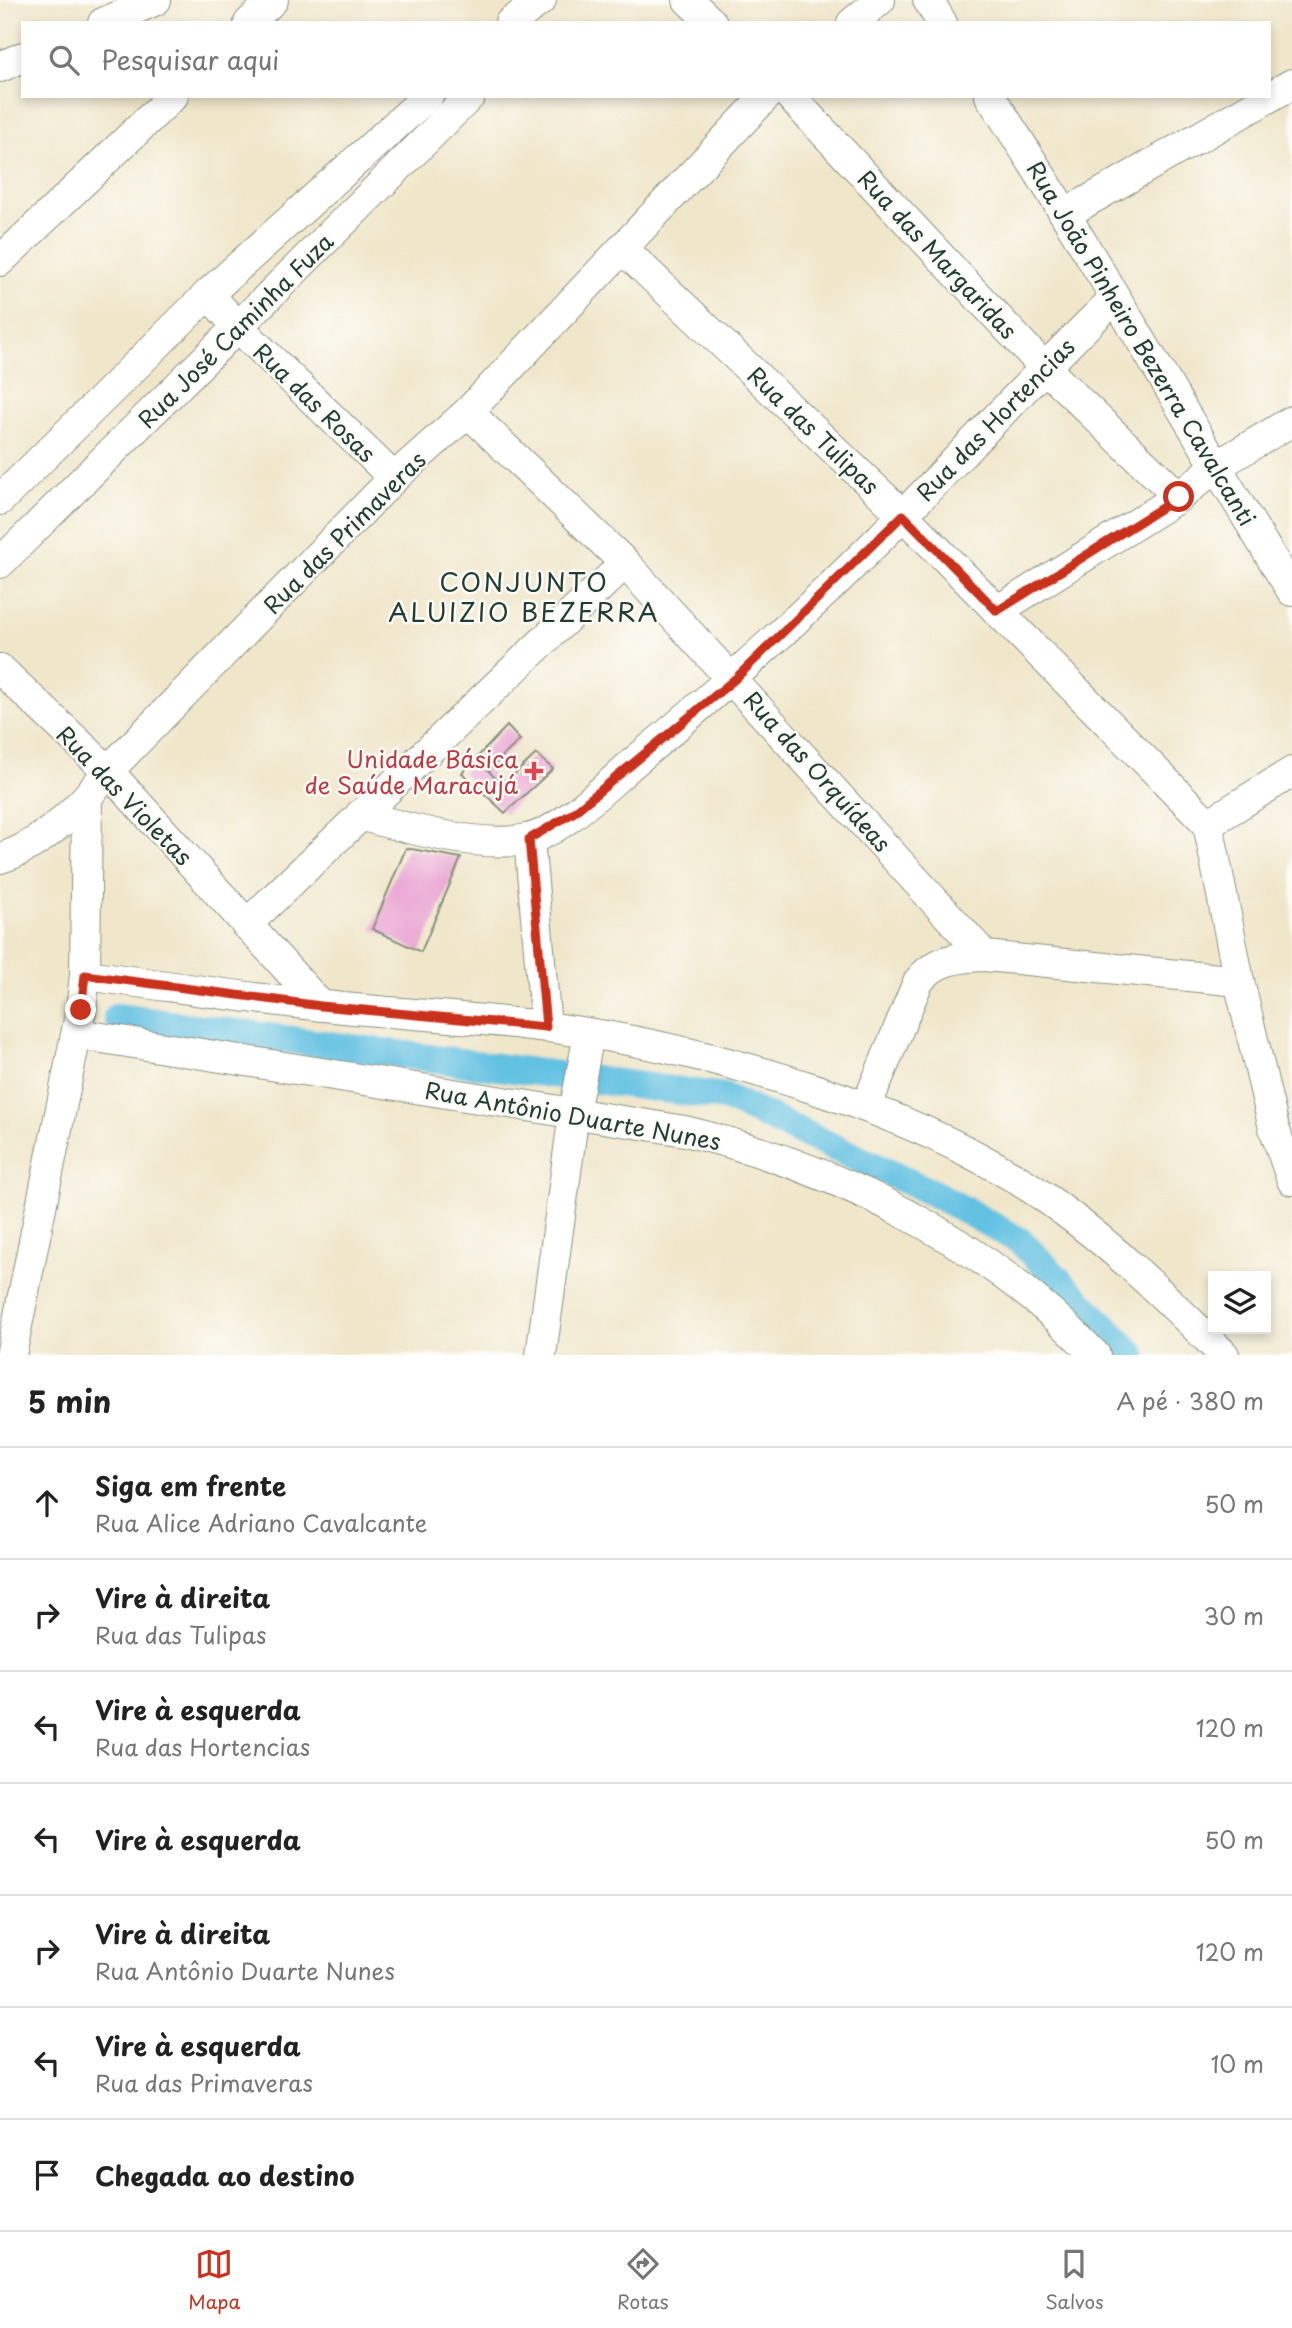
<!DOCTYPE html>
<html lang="pt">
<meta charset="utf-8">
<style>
body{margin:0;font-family:"Playpen Sans",sans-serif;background:#f2f2f2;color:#222}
.controls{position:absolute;right:21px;bottom:21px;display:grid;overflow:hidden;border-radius:0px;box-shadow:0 4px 10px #0003}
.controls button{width:63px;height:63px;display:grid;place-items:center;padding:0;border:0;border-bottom:2px solid #e0e0e0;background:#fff;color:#222;font:35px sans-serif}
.stop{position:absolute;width:21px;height:21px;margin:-16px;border:5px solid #c8321e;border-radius:50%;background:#fff}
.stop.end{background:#c8321e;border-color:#fff;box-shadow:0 2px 7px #0008}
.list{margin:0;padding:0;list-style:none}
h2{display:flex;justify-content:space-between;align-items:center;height:91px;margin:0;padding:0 28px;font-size:30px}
h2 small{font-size:23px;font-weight:400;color:#767676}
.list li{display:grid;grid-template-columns:46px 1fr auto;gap:21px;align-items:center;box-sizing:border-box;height:112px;padding:0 28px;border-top:2px solid #e0e0e0}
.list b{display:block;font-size:26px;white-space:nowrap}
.list p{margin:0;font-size:23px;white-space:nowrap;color:#767676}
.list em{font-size:23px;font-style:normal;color:#767676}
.icon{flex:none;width:38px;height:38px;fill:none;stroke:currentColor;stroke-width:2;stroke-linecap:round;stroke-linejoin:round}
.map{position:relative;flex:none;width:1292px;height:1355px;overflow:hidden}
.search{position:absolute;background:#fff;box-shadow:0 4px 10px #0003;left:21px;right:21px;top:21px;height:77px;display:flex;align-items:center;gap:18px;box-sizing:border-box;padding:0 24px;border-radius:0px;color:#767676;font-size:26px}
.sheet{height:875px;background:#fff}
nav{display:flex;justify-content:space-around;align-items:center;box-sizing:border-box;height:98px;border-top:2px solid #e0e0e0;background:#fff;font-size:19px;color:#767676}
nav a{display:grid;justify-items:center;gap:4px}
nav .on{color:#c8321e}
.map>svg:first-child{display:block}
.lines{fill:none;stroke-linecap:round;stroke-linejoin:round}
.canal{stroke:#64c1e2;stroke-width:28}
.building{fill:#eaa4d3}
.minor-casing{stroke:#88927f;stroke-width:32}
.minor{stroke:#fff;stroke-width:30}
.route{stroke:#c8321e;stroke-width:9}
.health-dot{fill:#e0444e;stroke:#fdfcf7;stroke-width:2.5}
.labels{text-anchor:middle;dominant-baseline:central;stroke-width:5;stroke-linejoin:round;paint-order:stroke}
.street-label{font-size:23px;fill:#1f3d34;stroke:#fdfcf7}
.health-label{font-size:23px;fill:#be3a42;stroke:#fdfcf7;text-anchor:end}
.quarter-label{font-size:26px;letter-spacing:2px;fill:#1f3d34;stroke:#fdfcf7}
</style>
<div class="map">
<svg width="1292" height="1355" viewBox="0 0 1292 1355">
<rect width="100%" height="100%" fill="#fdfcf7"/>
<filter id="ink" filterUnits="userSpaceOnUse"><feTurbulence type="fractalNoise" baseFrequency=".0143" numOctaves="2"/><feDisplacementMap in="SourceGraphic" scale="14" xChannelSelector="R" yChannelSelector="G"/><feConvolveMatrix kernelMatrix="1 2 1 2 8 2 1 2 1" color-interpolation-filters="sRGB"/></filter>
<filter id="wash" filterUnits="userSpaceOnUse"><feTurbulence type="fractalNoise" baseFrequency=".00686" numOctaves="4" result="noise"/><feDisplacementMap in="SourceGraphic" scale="28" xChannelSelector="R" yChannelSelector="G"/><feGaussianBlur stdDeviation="1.57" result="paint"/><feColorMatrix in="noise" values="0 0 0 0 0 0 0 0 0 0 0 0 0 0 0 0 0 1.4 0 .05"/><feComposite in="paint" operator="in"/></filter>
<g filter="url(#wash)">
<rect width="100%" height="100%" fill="#f0e6ca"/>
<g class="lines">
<path class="canal" d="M 117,1017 L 725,1097 L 939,1196 L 1020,1241 L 1133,1355"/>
</g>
<g id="blocks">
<g class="building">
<path d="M 507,726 L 520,740 L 488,770 L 502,786 L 536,754 L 553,769 L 505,813 L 462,773 Z"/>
<path d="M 406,848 L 461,858 L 421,952 L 372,929 Z"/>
</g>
</g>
</g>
<g filter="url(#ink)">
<use href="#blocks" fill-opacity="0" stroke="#88927f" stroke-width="2"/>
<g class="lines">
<g class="minor-casing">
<g id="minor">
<path d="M 688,0 L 712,23"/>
<path d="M 928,0 L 942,23"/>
<path d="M 103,23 L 156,0"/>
<path d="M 249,23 L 273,0"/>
<path d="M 510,23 L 541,0"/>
<path d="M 852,23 L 880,0"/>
<path d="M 0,67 L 23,57"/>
<path d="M 790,96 L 1043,366 L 1179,497"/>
<path d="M 990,96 C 1096,258 1190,427 1292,591"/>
<path d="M 1067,213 L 1292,84"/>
<path d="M 623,249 L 903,515 L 1208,824"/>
<path d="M 0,261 L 173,96"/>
<path d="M 208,294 L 239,328 L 394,478"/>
<path d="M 468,412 L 625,563 L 985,956"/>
<path d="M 0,500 L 208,294 L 428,96"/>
<path d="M 0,563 L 470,96"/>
<path d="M 997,611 L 1179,497 L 1215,467 L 1292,421"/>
<path d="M 0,669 L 108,771 L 321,1006"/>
<path d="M 360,815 C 404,828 483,849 527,839 C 562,832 607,785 634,762 C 728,684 818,602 904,514 C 974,442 1042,368 1115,298"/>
<path d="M 1208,824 L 1239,981"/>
<path d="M 1208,824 L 1292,772"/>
<path d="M 529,839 L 546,1027"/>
<path d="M 0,858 C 42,846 82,806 108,771 L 394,478 L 468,412 L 766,96"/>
<path d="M 246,925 L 625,563"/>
<path d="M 85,975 C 164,985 244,998 324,1006 C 398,1014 473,1017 547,1027 C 707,1048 926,1110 1057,1206 C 1118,1250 1171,1303 1224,1355"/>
<path d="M 77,1034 L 685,1131 C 837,1168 987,1241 1095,1355"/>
<path d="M 866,1107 L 918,982 C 935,959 959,957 985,956 L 1239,981 L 1274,1128 L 1292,1180"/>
<path d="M 11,1355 L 81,1010 L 85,975 L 87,799"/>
<path d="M 541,1355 L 574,1113 L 589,1034"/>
</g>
</g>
<use href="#minor" class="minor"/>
</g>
</g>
<g class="lines" filter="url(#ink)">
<path class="route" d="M 81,1010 L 85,975 L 321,1006 L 546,1027 L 529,839 L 573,813 L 735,679 L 903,515 L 997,611 L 1179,497"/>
</g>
<path class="health-dot" d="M530.5 760.5h7v7h7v7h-7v7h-7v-7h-7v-7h7z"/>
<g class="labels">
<g class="street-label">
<text transform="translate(938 254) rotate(47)">Rua das Margaridas</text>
<text transform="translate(235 330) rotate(-45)">Rua José Caminha Fuza</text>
<text transform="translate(1142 343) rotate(59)">Rua João Pinheiro Bezerra Cavalcanti</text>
<text transform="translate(315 402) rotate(44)">Rua das Rosas</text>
<text transform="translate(995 419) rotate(-46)">Rua das Hortencias</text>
<text transform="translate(814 430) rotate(44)">Rua das Tulipas</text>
<text transform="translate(344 532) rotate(-45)">Rua das Primaveras</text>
<text transform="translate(818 771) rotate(48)">Rua das Orquídeas</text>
<text transform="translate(125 795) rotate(46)">Rua das Violetas</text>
<text transform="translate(573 1115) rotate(10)">Rua Antônio Duarte Nunes</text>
</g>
<g class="health-label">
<text x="518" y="758">Unidade Básica<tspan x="518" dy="26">de Saúde Maracujá</tspan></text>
</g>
<g class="quarter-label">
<text x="524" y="581">CONJUNTO<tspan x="524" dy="30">ALUIZIO BEZERRA</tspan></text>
</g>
</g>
</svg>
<div class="controls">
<button><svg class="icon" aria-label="layers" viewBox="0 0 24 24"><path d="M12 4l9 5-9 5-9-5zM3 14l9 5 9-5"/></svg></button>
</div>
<div class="stop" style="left:1179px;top:497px"></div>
<div class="stop end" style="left:81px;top:1010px"></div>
<div class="search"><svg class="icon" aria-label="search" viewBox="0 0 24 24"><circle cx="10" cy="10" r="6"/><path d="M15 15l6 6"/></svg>Pesquisar aqui</div>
</div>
<section class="sheet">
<h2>5 min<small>A pé · 380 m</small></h2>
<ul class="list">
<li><svg class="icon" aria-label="ahead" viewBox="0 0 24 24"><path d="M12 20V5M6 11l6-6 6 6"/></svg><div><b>Siga em frente</b><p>Rua Alice Adriano Cavalcante</p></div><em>50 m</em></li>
<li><svg class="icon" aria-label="right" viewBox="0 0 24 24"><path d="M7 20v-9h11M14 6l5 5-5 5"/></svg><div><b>Vire à direita</b><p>Rua das Tulipas</p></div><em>30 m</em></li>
<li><svg class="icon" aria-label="left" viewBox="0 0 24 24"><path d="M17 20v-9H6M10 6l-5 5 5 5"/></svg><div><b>Vire à esquerda</b><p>Rua das Hortencias</p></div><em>120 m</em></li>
<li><svg class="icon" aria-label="left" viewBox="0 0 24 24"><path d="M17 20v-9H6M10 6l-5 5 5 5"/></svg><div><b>Vire à esquerda</b></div><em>50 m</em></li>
<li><svg class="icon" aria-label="right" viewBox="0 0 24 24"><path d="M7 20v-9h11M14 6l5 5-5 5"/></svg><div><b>Vire à direita</b><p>Rua Antônio Duarte Nunes</p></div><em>120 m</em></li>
<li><svg class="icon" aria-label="left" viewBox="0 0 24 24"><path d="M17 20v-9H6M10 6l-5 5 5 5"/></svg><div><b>Vire à esquerda</b><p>Rua das Primaveras</p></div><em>10 m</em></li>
<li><svg class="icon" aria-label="arrive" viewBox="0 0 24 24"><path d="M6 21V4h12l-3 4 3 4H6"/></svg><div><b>Chegada ao destino</b></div></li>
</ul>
</section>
<nav>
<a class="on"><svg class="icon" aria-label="map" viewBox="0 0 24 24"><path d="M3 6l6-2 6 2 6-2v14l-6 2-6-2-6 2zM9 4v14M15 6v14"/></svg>Mapa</a>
<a><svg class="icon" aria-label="directions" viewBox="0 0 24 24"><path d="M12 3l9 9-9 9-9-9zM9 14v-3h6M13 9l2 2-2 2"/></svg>Rotas</a>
<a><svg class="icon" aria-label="saved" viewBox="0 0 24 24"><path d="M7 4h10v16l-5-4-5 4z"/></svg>Salvos</a>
</nav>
